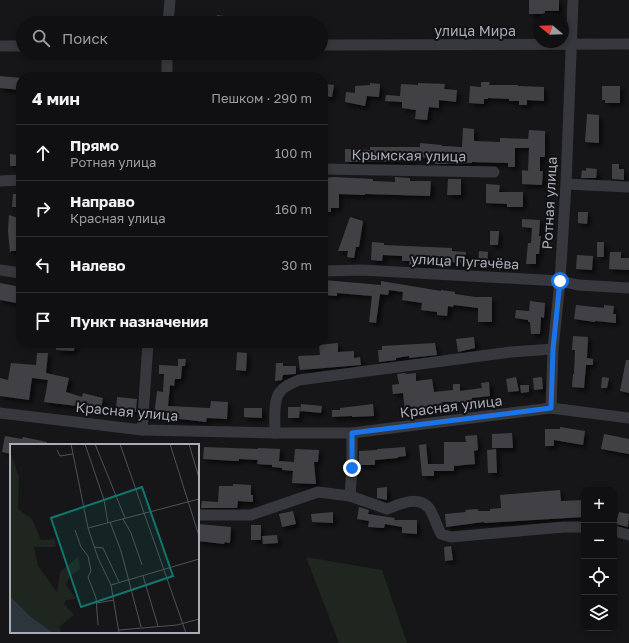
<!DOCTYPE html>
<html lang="ru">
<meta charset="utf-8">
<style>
body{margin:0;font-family:"Golos Text",sans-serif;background:#19191b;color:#f1f3f6}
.controls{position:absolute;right:12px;bottom:12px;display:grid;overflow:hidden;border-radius:8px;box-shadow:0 2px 6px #0003}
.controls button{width:36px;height:36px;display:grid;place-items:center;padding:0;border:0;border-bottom:1px solid #303032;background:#101012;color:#f1f3f6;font:20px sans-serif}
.compass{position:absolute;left:533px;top:12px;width:36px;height:36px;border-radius:50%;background:#101012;box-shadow:0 2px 6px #0003;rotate:289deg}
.stop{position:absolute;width:12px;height:12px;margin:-9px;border:3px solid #1a73e8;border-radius:50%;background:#fff}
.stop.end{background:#1a73e8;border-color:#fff;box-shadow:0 1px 4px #0008}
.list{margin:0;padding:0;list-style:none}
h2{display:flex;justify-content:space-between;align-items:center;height:52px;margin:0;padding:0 16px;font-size:17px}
h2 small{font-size:13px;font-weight:400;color:#9c9d9f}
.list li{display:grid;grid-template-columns:26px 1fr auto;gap:12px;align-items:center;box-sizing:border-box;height:56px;padding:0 16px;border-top:1px solid #303032}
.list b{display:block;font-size:15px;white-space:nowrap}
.list p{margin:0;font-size:13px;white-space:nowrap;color:#9c9d9f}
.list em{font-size:13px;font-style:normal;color:#9c9d9f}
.icon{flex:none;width:22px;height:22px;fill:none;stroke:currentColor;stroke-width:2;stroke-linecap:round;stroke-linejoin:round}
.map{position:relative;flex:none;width:629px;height:643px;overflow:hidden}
.search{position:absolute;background:#101012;box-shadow:0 2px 6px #0003;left:16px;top:16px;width:312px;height:44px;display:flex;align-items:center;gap:10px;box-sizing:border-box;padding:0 14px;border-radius:22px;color:#9c9d9f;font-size:15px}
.panel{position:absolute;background:#101012;box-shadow:0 2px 6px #0003;left:16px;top:72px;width:312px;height:276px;border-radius:16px}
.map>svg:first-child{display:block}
.green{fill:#1e261f}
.building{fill:#404145;filter:url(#shadow)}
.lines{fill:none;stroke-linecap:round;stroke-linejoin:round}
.minor{stroke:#37383d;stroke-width:11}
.route{stroke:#1a73e8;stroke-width:5}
.labels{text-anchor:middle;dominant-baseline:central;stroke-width:4;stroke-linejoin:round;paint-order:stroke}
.street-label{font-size:14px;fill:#a8adb8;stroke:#111113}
.inset-road{fill:none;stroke:#505258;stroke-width:1}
.view{fill:#0f766e;fill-opacity:0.15;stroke:#0f766e;stroke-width:2}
.inset-edge{fill:none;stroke:#a8adb8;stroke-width:2}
</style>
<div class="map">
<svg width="629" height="643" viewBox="0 0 629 643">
<defs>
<filter id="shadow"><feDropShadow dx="3.5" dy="3.5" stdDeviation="2" flood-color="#0009"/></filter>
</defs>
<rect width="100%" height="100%" fill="#161618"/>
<path class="green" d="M 306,557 L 382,570 L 407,643 L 339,643 Z"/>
<g class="building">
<path d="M 529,0 L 559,0 L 559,11 L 545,11 L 545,14 L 529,14 Z"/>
<path d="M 217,15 L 225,16 L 225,23 L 216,23 Z"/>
<path d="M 0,76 L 21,78 L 21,90 L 0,88 Z"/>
<path d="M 481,82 L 490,82 L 489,85 L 518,85 L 518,86 L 544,87 L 544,101 L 527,100 L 527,105 L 519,105 L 519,101 L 509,101 L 509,99 L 488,98 L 488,99 L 484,99 L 484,104 L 469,103 L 470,86 L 481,87 Z"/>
<path d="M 370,83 L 380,84 L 379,97 L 367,96 L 365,106 L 345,102 L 346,92 L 355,93 L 355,86 L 370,85 Z"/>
<path d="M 418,83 L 445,84 L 444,89 L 457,90 L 456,102 L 439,100 L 439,108 L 429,107 L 427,120 L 415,119 L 416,110 L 402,108 L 402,102 L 385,101 L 386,95 L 400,96 L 401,84 L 418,85 Z"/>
<path d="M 325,84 L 334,85 L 332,97 L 323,96 Z"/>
<path d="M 602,86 L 620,86 L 620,103 L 605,103 L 605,100 L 602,100 Z"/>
<path d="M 587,114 L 599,115 L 599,143 L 585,142 Z"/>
<path d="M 463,128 L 474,129 L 474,141 L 500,142 L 500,138 L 528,139 L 529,130 L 545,131 L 545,157 L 540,157 L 540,171 L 543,171 L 542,185 L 522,184 L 522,170 L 528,171 L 529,148 L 515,148 L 515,167 L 508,167 L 508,163 L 472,162 L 472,163 L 435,164 L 435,159 L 429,159 L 429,158 L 413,157 L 413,161 L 345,162 L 345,149 L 370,150 L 370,147 L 420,147 L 420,143 L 442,145 L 442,146 L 462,147 Z"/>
<path d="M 10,154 L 17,155 L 17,166 L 10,166 Z"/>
<path d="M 612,164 L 619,164 L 619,169 L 624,169 L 624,180 L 612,179 Z"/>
<path d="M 586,168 L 597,169 L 596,178 L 581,178 L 582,170 L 586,171 Z"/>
<path d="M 333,177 L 373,179 L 373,181 L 395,182 L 395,177 L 410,178 L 410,181 L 431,181 L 430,196 L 365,194 L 365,195 L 339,194 L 339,208 L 331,208 L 331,212 L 323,212 L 323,178 Z"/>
<path d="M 448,179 L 461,179 L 461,195 L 447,195 Z"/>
<path d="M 486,184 L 500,185 L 499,192 L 523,192 L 523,207 L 507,207 L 507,204 L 486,203 Z"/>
<path d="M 13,194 L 19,194 L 19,207 L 12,207 Z"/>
<path d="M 578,212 L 588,212 L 587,224 L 578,223 Z"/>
<path d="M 9,215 L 21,219 L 16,235 L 21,235 L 21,251 L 11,251 L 10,253 L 8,231 Z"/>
<path d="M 350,217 L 363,221 L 359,247 L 356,247 L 354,258 L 347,257 L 348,251 L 338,251 Z"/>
<path d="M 522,219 L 540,220 L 539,236 L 541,236 L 539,254 L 536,254 L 536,264 L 526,264 L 528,243 L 531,243 L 532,228 L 522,227 Z"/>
<path d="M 490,231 L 499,231 L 498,245 L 490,245 Z"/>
<path d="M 372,242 L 384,243 L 384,245 L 452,248 L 452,251 L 466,252 L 465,263 L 434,261 L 433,265 L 418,263 L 418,265 L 409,265 L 410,261 L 402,261 L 402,256 L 383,255 L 382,261 L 371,260 Z"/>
<rect x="597" y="242" width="7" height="15"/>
<path d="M 479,251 L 488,252 L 487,266 L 478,265 Z"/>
<path d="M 610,252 L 621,252 L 621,258 L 629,258 L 629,270 L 609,269 Z"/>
<path d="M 577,255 L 593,256 L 592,270 L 576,269 Z"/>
<path d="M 323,280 L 381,285 L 381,281 L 441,291 L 441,290 L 455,292 L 455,294 L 475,297 L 492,297 L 492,322 L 478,322 L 478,308 L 454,305 L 453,307 L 448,306 L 447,316 L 437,315 L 437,312 L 421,310 L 422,303 L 402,300 L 403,292 L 389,290 L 388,295 L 380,294 L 376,323 L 369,322 L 372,296 L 337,293 L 337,296 L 323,295 Z"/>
<path d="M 0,283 L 21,287 L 21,304 L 0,300 Z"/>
<path d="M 530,301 L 545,303 L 544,318 L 541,317 L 540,334 L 531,334 L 530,322 L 528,322 L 528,320 L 515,318 L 516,310 L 529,311 Z"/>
<path d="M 576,305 L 604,308 L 604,305 L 614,306 L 613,314 L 616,314 L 616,323 L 595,321 L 595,322 L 574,319 Z"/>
<path d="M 573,336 L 588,337 L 587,358 L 593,359 L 593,365 L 586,365 L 584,388 L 572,387 L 573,374 L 574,374 L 575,350 L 572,350 Z"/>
<path d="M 474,337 L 475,348 L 458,352 L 456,339 Z"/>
<path d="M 56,343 L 75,343 L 74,351 L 56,350 Z"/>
<path d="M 338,343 L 338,352 L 354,351 L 354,358 L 360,357 L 361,365 L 300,370 L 298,356 L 320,355 L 319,345 Z"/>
<path d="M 435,343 L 437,355 L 409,358 L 409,356 L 396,358 L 396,360 L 379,362 L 378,350 L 382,350 L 382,346 Z"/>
<path d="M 237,352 L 247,353 L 246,371 L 236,370 Z"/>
<path d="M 37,353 L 48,353 L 46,373 L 69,378 L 66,392 L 82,397 L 83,393 L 103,398 L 101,409 L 44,402 L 48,380 L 32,378 L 29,400 L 0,396 L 0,378 L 8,380 L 11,363 L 36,365 Z"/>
<path d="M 178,359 L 186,359 L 185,366 L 182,366 L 181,379 L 175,379 L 174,386 L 170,385 L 168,406 L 210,408 L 211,401 L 228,402 L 227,419 L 207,418 L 206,422 L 154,416 L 157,391 L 163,392 L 164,374 L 159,374 L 159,365 L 178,366 Z"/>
<path d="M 626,360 L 629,360 L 629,393 L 620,391 Z"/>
<path d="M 276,363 L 283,363 L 283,366 L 296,366 L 296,374 L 283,375 L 282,380 L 275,381 Z"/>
<path d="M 405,373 L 406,374 L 416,373 L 416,381 L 432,379 L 434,392 L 453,390 L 453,384 L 460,384 L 460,391 L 482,388 L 481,383 L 489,382 L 490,396 L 472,398 L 472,402 L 442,402 L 443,407 L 432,409 L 432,410 L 405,411 L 403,393 L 393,394 L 392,385 L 399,384 L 397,374 Z"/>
<path d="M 516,377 L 519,391 L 508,392 L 506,379 Z"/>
<path d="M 542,377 L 543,389 L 534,390 L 533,378 Z"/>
<path d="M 602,377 L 609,378 L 607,388 L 601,388 Z"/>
<path d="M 520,385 L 529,385 L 529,392 L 521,393 Z"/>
<path d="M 117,397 L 137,399 L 136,412 L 116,410 Z"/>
<path d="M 301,404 L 322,406 L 321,413 L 300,411 Z"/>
<path d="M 373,404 L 374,416 L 352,417 L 352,416 L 332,417 L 332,410 L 340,410 L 340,408 Z"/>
<path d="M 288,407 L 300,407 L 299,418 L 288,418 Z"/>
<path d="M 244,408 L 262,408 L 262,418 L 244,417 Z"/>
<path d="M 560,427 L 585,431 L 583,445 L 554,440 L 554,446 L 545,446 L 545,429 L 560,429 Z"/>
<path d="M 512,433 L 513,448 L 492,448 L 492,434 Z"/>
<path d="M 604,434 L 629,439 L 629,454 L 601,449 Z"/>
<path d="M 477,435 L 478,450 L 474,451 L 475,464 L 454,466 L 454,471 L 434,471 L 434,476 L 422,476 L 419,445 L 426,444 L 428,464 L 444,464 L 444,442 L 466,442 L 465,436 Z"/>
<path d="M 5,436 L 22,439 L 23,437 L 47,442 L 47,445 L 11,445 L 11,454 L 2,452 Z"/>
<path d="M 204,447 L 258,449 L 258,448 L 280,449 L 279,461 L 294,462 L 295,449 L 319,450 L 318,462 L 314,462 L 316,484 L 292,483 L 293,471 L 282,470 L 282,468 L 272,467 L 272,465 L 257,464 L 258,460 L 239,459 L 239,461 L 235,461 L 203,459 Z"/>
<path d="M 405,447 L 406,456 L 398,457 L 398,458 L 375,460 L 375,465 L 359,465 L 359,451 L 377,450 L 377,449 Z"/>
<path d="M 496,449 L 497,473 L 488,473 L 487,450 Z"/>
<path d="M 233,484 L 251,485 L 251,495 L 253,495 L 253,502 L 238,501 L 237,508 L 201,508 L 202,501 L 218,502 L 219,486 L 233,486 Z"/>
<path d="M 387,487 L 387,500 L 377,498 L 377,488 Z"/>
<path d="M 560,490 L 561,501 L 584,500 L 584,517 L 484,523 L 484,522 L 446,527 L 445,514 L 466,512 L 465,510 L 477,509 L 479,511 L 490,511 L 490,509 L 501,508 L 500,495 Z"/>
<path d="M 359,507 L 369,510 L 368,514 L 395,518 L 394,520 L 417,520 L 417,534 L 402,533 L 402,527 L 385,524 L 384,528 L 368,527 L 369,521 L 357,519 Z"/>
<path d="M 293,511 L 296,524 L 282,527 L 279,514 Z"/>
<path d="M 333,512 L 333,523 L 312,522 L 311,514 Z"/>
<path d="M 619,512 L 629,514 L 628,527 L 616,524 Z"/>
<path d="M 198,524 L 231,527 L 230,543 L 225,542 L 224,544 L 198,541 Z"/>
<rect x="251" y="525" width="10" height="15"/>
<path d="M 277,535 L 278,543 L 263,544 L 262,536 Z"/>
<path d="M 451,546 L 453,560 L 445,561 L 444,547 Z"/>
</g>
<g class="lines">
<g class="minor">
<path d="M 168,23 L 170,0"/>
<path d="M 321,45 L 629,44"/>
<path d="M 0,46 L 23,46"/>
<path d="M 167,77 L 167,53"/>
<path d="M 323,169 L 494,172"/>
<path d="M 0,181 L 21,180"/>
<path d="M 566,184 L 629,187"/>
<path d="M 0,270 L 21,273"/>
<path d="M 323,271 L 362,270 L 560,281 L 578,285 L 629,288"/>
<path d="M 551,408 L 553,349 L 560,281 L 566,184 L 573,0"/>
<path d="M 0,413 L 142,430 L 275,433 L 352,433 L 551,408 L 629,418"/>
<path d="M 142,430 L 148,343"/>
<path d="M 275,433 C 275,423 273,399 280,392 C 284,386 292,383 299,380 L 511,352 L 553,349"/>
<path d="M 350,496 L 352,468 L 352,433"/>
<path d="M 198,515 L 251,515 L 318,492 L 350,496 L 387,509 C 400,504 417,495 429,508 C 434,515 437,527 441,534 L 451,537 L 564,527 L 584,527"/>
<path d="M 614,531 L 629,535"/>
</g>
</g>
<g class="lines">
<path class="route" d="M 352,468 L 352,433 L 551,408 L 553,349 L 560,281"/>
</g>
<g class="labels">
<g class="street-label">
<text x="475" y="30">улица Мира</text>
<text transform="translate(409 155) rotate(1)">Крымская улица</text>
<text transform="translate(549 203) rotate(-87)">Ротная улица</text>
<text transform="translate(465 261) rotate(3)">улица Пугачёва</text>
<text transform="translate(451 406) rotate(-7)">Красная улица</text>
<text transform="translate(127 411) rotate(5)">Красная улица</text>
</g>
</g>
<g transform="translate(10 444)">
<rect width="189" height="189" fill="#161618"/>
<path d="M 0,8 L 9,33 L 8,65 L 22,75 L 31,96 L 45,95 L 46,103 L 24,103 L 28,122 L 47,148 L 50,128 L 68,113 L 70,125 L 60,132 L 56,141 L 66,155 L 56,156 L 54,160 L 64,171 L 49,183 L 52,189 L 42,189 L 20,172 L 0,152 Z" fill="#1e261f"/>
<path d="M 0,152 L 20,172 L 43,189 L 0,189 Z" fill="#2c353c"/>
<path class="inset-road" d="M 61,0 L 78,84 L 88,114 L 101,141 L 109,189M 75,0 L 94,56 L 98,79M 85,0 L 115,74M 110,0 L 176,189M 160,0 L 189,92M 179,0 L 189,34M 47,6 L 50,12 L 63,10M 94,56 L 106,51M 113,75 L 121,89 L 132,121M 100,78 L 111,107 L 131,183M 78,84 L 189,55M 65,86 L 71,103 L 78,112 L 81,127 L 78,133 L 86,154 L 88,181M 84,103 L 93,104 L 109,138M 133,132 L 148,182M 101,141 L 189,115M 87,159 L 104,156M 109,186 L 167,181 L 189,175"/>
<path class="view" d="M 132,43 L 163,132 L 71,163 L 41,74 Z"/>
<rect width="189" height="189" class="inset-edge"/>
</g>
</svg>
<div class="controls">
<button>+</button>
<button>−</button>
<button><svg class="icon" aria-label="locate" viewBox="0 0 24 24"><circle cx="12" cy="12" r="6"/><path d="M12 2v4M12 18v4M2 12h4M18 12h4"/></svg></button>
<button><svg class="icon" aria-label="layers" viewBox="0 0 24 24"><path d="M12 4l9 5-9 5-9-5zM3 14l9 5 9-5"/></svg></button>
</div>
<svg class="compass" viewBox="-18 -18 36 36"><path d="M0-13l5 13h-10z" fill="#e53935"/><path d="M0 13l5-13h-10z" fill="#9c9d9f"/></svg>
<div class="stop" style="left:560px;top:281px"></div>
<div class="stop end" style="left:352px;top:468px"></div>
<div class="search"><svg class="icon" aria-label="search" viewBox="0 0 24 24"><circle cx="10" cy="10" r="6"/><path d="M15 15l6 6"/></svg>Поиск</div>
<section class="panel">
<h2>4 мин<small>Пешком · 290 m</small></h2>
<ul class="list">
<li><svg class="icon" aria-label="ahead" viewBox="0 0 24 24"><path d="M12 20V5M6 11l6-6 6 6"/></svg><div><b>Прямо</b><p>Ротная улица</p></div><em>100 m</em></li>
<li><svg class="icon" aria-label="right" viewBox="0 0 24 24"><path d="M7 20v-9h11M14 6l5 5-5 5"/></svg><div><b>Направо</b><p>Красная улица</p></div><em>160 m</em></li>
<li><svg class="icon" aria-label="left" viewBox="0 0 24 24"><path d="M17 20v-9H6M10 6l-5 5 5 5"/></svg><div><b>Налево</b></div><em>30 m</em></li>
<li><svg class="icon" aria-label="arrive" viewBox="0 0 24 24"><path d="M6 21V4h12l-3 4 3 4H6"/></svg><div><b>Пункт назначения</b></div></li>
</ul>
</section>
</div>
